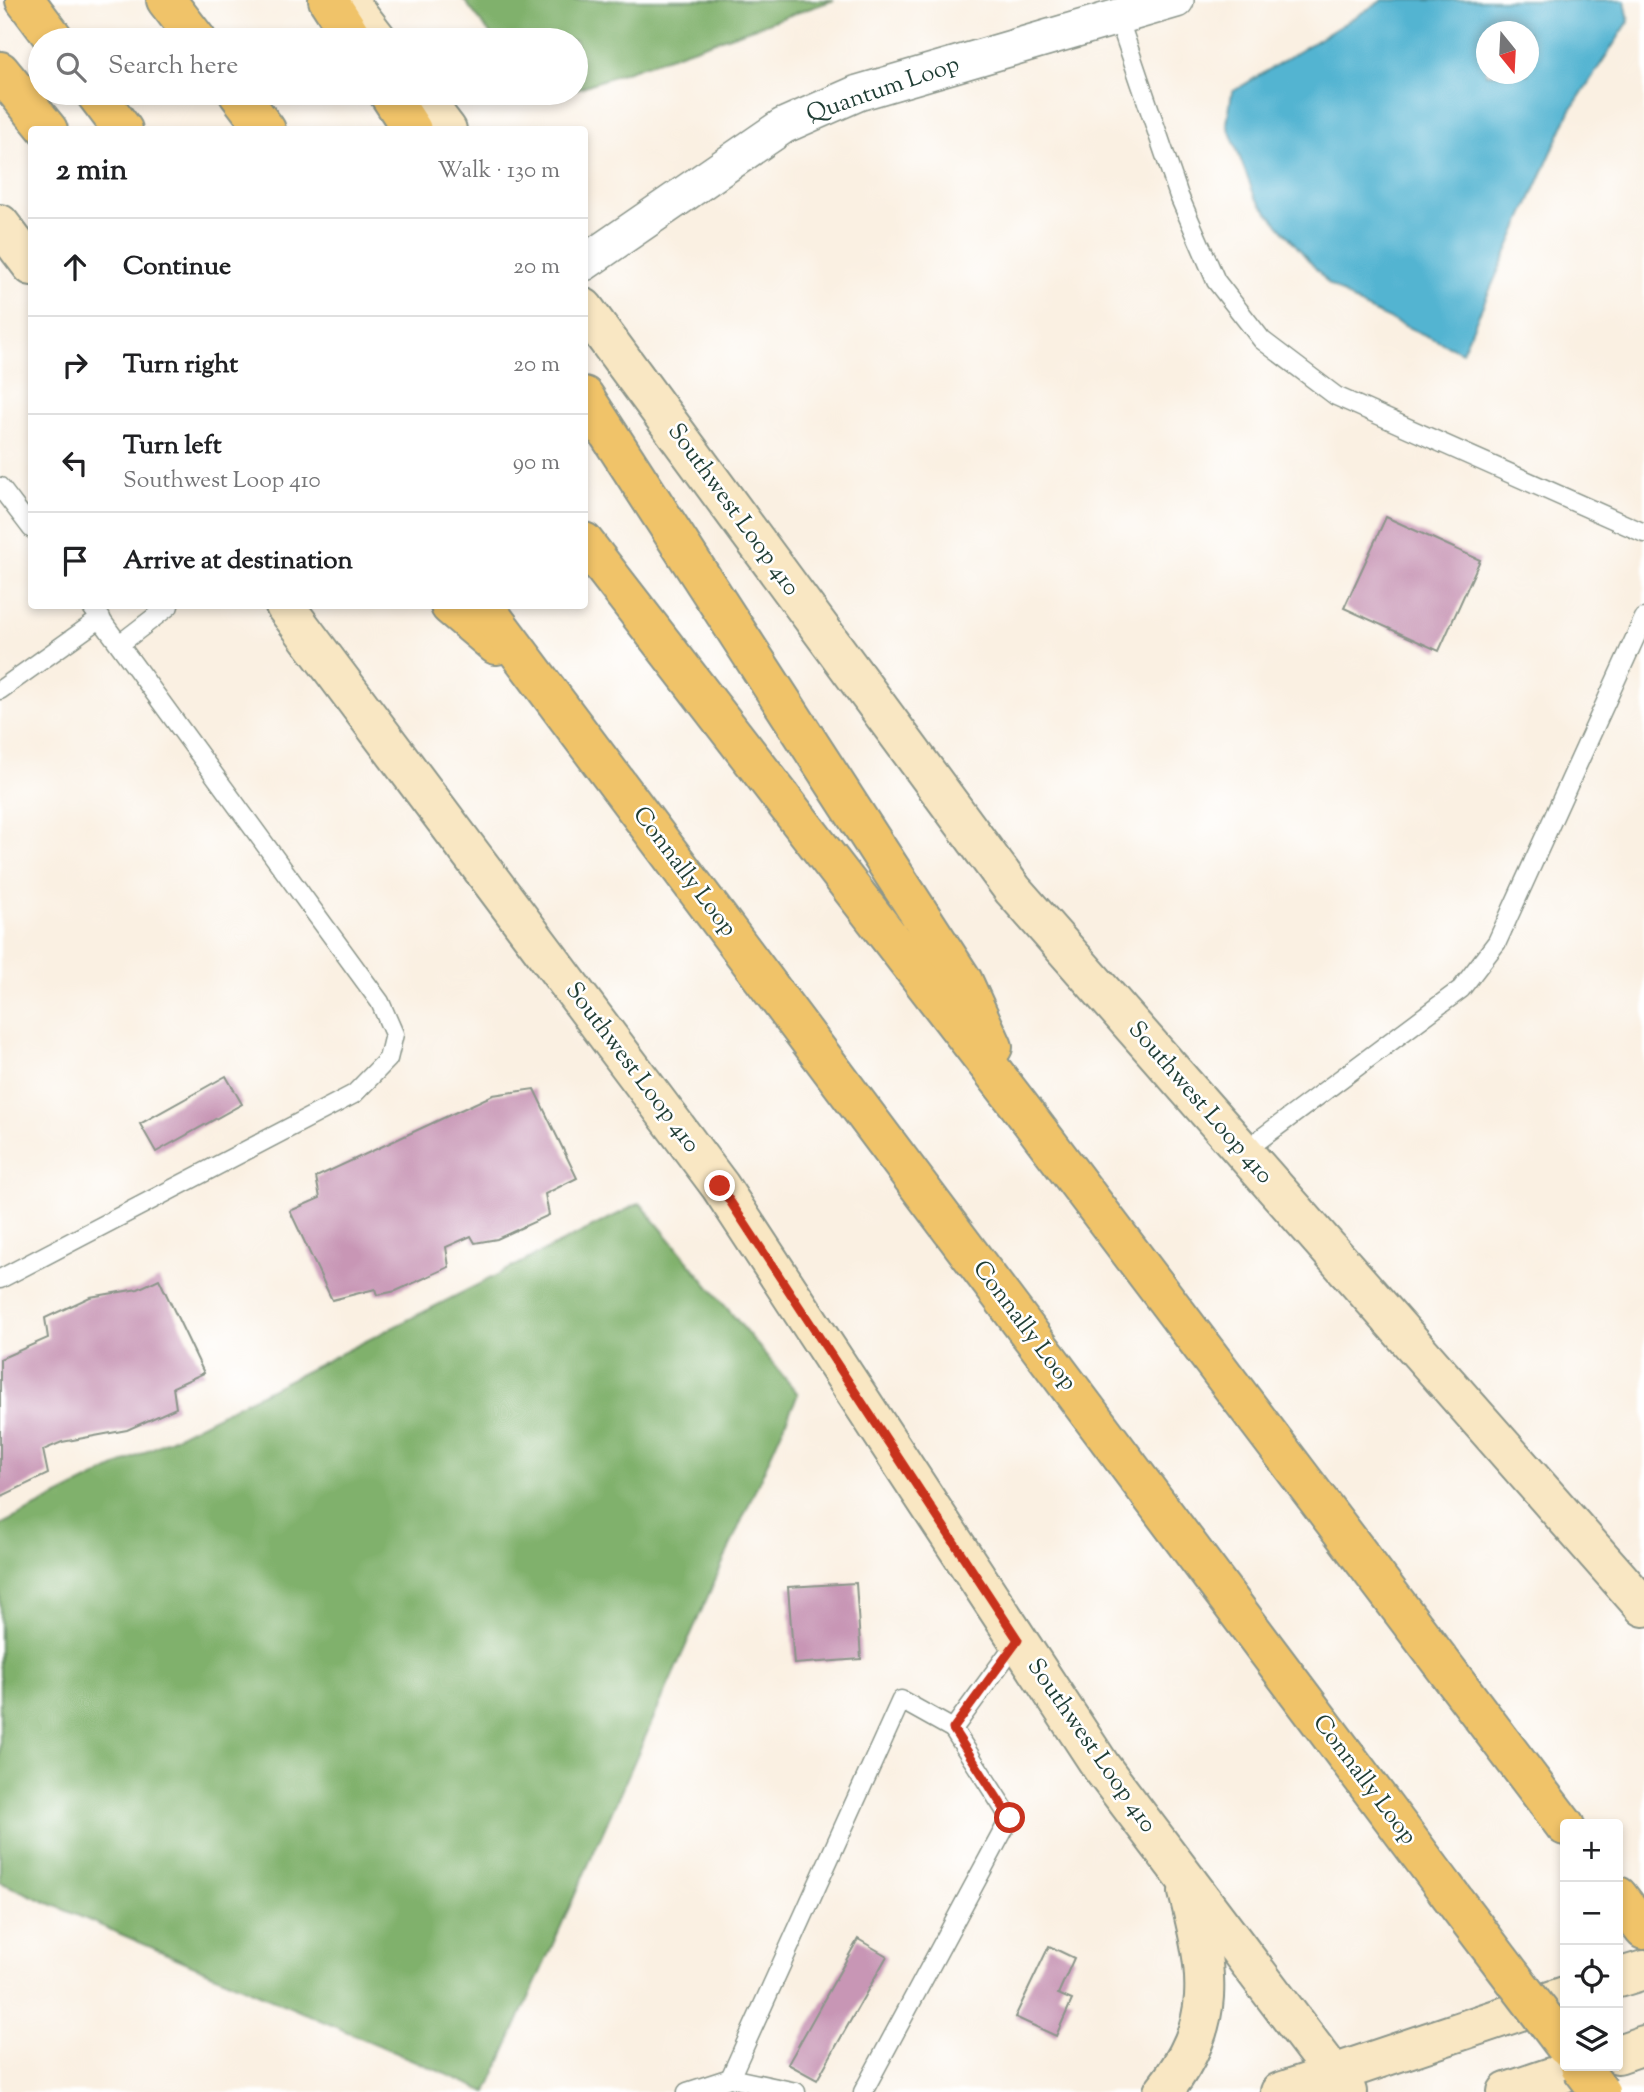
<!DOCTYPE html>
<meta charset="utf-8">
<style>
body{margin:0;font-family:"Sorts Mill Goudy",serif;background:#f2f2f2;color:#202124}
.controls{position:absolute;right:21px;bottom:21px;display:grid;overflow:hidden;border-radius:7px;box-shadow:0 4px 10px #0003}
.controls button{width:63px;height:63px;display:grid;place-items:center;padding:0;border:0;border-bottom:2px solid #e0e0e0;background:#fff;color:#202124;font:35px sans-serif}
.compass{position:absolute;left:1476px;top:21px;width:63px;height:63px;border-radius:50%;background:#fff;box-shadow:0 4px 10px #0003;rotate:162deg}
.stop{position:absolute;width:21px;height:21px;margin:-16px;border:5px solid #c8321e;border-radius:50%;background:#fff}
.stop.end{background:#c8321e;border-color:#fff;box-shadow:0 2px 7px #0008}
.list{margin:0;padding:0;list-style:none}
h2{display:flex;justify-content:space-between;align-items:center;height:91px;margin:0;padding:0 28px;font-size:30px}
h2 small{font-size:23px;font-weight:400;color:#757577}
.list li{display:grid;grid-template-columns:46px 1fr auto;gap:21px;align-items:center;box-sizing:border-box;height:98px;padding:0 28px;border-top:2px solid #e0e0e0}
.list b{display:block;font-size:26px;white-space:nowrap}
.list p{margin:0;font-size:23px;white-space:nowrap;color:#757577}
.list em{font-size:23px;font-style:normal;color:#757577}
.icon{flex:none;width:38px;height:38px;fill:none;stroke:currentColor;stroke-width:2;stroke-linecap:round;stroke-linejoin:round}
.map{position:relative;flex:none;width:1644px;height:2092px;overflow:hidden}
.search{position:absolute;background:#fff;box-shadow:0 4px 10px #0003;left:28px;top:28px;width:560px;height:77px;display:flex;align-items:center;gap:18px;box-sizing:border-box;padding:0 24px;border-radius:38px;color:#757577;font-size:26px}
.panel{position:absolute;background:#fff;box-shadow:0 4px 10px #0003;left:28px;top:126px;width:560px;height:483px;border-radius:7px}
.map>svg:first-child{display:block}
.forest{fill:#80b16c;stroke:#507750;stroke-width:2}
.water{fill:#52b4d1;stroke:#387882;stroke-width:2;fill-rule:evenodd}
.building{fill:#c896b5}
.lines{fill:none;stroke-linecap:round;stroke-linejoin:round}
.lane-casing{stroke:#8c968b;stroke-width:21}
.street-casing{stroke:#8c968b;stroke-width:38}
.secondary-casing{stroke:#8c968b;stroke-width:42}
.highway-casing{stroke:#8c968b;stroke-width:42}
.lane{stroke:#fff;stroke-width:18}
.street{stroke:#fff;stroke-width:35}
.secondary{stroke:#f9e7c3;stroke-width:38}
.highway{stroke:#f0c369;stroke-width:38}
.highway-bridge-casing{stroke:#8c968b;stroke-width:42;stroke-linecap:butt}
.highway-bridge{stroke:#f0c369;stroke-width:38}
.route{stroke:#c8321e;stroke-width:9}
.labels{text-anchor:middle;dominant-baseline:central;stroke-width:5;stroke-linejoin:round;paint-order:stroke}
.street-label{font-size:24px;fill:#1f3d34;stroke:#fff}
</style>
<div class="map">
<svg width="1644" height="2092" viewBox="0 0 1644 2092">
<rect width="100%" height="100%" fill="#fff"/>
<filter id="ink" filterUnits="userSpaceOnUse"><feTurbulence type="fractalNoise" baseFrequency=".0143" numOctaves="2"/><feDisplacementMap in="SourceGraphic" scale="14" xChannelSelector="R" yChannelSelector="G"/><feConvolveMatrix kernelMatrix="1 2 1 2 8 2 1 2 1" color-interpolation-filters="sRGB"/></filter>
<filter id="wash" filterUnits="userSpaceOnUse"><feTurbulence type="fractalNoise" baseFrequency=".00686" numOctaves="4" result="noise"/><feDisplacementMap in="SourceGraphic" scale="28" xChannelSelector="R" yChannelSelector="G"/><feGaussianBlur stdDeviation="1.57" result="paint"/><feColorMatrix in="noise" values="0 0 0 0 0 0 0 0 0 0 0 0 0 0 0 0 0 1.4 0 .05"/><feComposite in="paint" operator="in"/></filter>
<g filter="url(#wash)">
<rect width="100%" height="100%" fill="#faf0e2"/>
<g class="forest">
<path d="M 464,0 L 834,0 L 576,89 L 576,40 L 495,40 Z"/>
<path d="M 640,1203 L 798,1394 L 487,2092 L 0,1882 L 0,1525 Z"/>
</g>
<path class="water" d="M 1383,0 L 1625,0 L 1629,21 L 1570,111 L 1462,352 L 1363,307 L 1328,283 L 1255,197 L 1227,124 L 1232,92 ZM 1486,32 L 1528,32 L 1528,74 L 1486,74 Z"/>
<g id="blocks">
<g class="building">
<path d="M 1386,517 L 1480,560 L 1439,651 L 1344,608 Z"/>
<path d="M 226,1076 L 242,1104 L 156,1152 L 140,1124 Z"/>
<path d="M 534,1089 L 577,1178 L 545,1194 L 549,1215 L 497,1239 L 475,1243 L 471,1236 L 446,1247 L 449,1267 L 396,1291 L 377,1295 L 375,1289 L 332,1300 L 290,1211 L 320,1198 L 316,1177 L 493,1095 Z"/>
<path d="M 159,1279 L 204,1373 L 173,1387 L 176,1408 L 127,1430 L 62,1442 L 43,1450 L 48,1474 L 0,1497 L 0,1359 L 48,1338 L 45,1318 L 90,1297 L 138,1289 Z"/>
<path d="M 856,1583 L 861,1659 L 794,1664 L 788,1587 Z"/>
<path d="M 858,1939 L 887,1956 L 817,2080 L 788,2064 Z"/>
<path d="M 1049,1946 L 1074,1958 L 1058,1994 L 1072,2000 L 1056,2036 L 1015,2017 Z"/>
</g>
</g>
</g>
<g filter="url(#ink)">
<use href="#blocks" fill-opacity="0" stroke="#8c968b" stroke-width="2"/>
<g class="lines">
<g class="lane-casing">
<g id="lane">
<path d="M 1118,17 L 1179,196 L 1216,281 L 1262,340 L 1336,396 L 1644,533"/>
<path d="M 0,487 L 32,529"/>
<path d="M 121,643 L 169,606"/>
<path d="M 0,690 L 101,618"/>
<path d="M 1243,1152 L 1461,989 L 1497,942 L 1644,618"/>
<path d="M 0,1279 L 354,1094 L 388,1059 L 394,1034 L 380,1002 L 91,606"/>
<path d="M 730,2078 L 901,1700 L 953,1729"/>
<path d="M 687,2092 L 730,2078 L 796,2092"/>
<path d="M 863,2092 L 1010,1818 L 953,1729 L 1018,1640"/>
</g>
</g>
<g class="street-casing">
<path id="street" d="M 584,263 L 783,126 L 858,93 L 1176,0"/>
</g>
<g class="secondary-casing">
<g id="secondary">
<path d="M 347,0 L 378,40"/>
<path d="M 419,93 L 447,130"/>
<path d="M 0,224 L 32,266"/>
<path d="M 584,308 L 1013,890 L 1644,1607"/>
<path d="M 285,606 L 720,1186 L 1102,1768 L 1347,2092"/>
<path d="M 1618,1978 L 1644,1970"/>
<path d="M 1618,2054 L 1644,2045"/>
<path d="M 1163,2092 C 1218,2022 1209,1974 1188,1892"/>
<path d="M 1280,2092 L 1565,1996"/>
<path d="M 1507,2092 L 1584,2066"/>
</g>
</g>
<g class="highway-casing">
<g id="highway">
<path d="M 25,0 L 55,40"/>
<path d="M 166,0 L 197,40"/>
<path d="M 328,0 L 354,40"/>
<path d="M 0,71 L 48,130"/>
<path d="M 95,93 L 123,130"/>
<path d="M 238,93 L 266,130"/>
<path d="M 388,93 L 412,130"/>
<path d="M 584,396 L 963,981 L 993,1047"/>
<path d="M 584,542 L 1018,1104 L 1565,1826"/>
<path d="M 450,606 L 496,645"/>
<path d="M 484,606 L 1445,1888"/>
<path d="M 1618,1896 L 1644,1930"/>
</g>
</g>
<use href="#lane" class="lane"/>
<use href="#street" class="street"/>
<use href="#secondary" class="secondary"/>
<use href="#highway" class="highway"/>
<g class="highway-bridge-casing">
<g id="highway-bridge">
<path d="M 1445,1888 L 1565,2046"/>
<path d="M 1580,2066 L 1600,2092"/>
</g>
</g>
<use href="#highway-bridge" class="highway-bridge"/>
</g>
</g>
<g class="lines" filter="url(#ink)">
<path class="route" d="M 720,1186 L 1018,1640 L 953,1729 L 1010,1818"/>
</g>
<g class="labels">
<g class="street-label">
<text transform="translate(883 90) rotate(-19)">Quantum Loop</text>
<text transform="translate(733 510) rotate(54)">Southwest Loop 410</text>
<text transform="translate(684 872) rotate(53)">Connally Loop</text>
<text transform="translate(632 1068) rotate(53)">Southwest Loop 410</text>
<text transform="translate(1200 1103) rotate(49)">Southwest Loop 410</text>
<text transform="translate(1024 1326) rotate(53)">Connally Loop</text>
<text transform="translate(1091 1746) rotate(55)">Southwest Loop 410</text>
<text transform="translate(1364 1780) rotate(53)">Connally Loop</text>
</g>
</g>
</svg>
<div class="controls">
<button>+</button>
<button>−</button>
<button><svg class="icon" aria-label="locate" viewBox="0 0 24 24"><circle cx="12" cy="12" r="6"/><path d="M12 2v4M12 18v4M2 12h4M18 12h4"/></svg></button>
<button><svg class="icon" aria-label="layers" viewBox="0 0 24 24"><path d="M12 4l9 5-9 5-9-5zM3 14l9 5 9-5"/></svg></button>
</div>
<svg class="compass" viewBox="-18 -18 36 36"><path d="M0-13l5 13h-10z" fill="#e53935"/><path d="M0 13l5-13h-10z" fill="#757577"/></svg>
<div class="stop" style="left:1010px;top:1818px"></div>
<div class="stop end" style="left:720px;top:1186px"></div>
<div class="search"><svg class="icon" aria-label="search" viewBox="0 0 24 24"><circle cx="10" cy="10" r="6"/><path d="M15 15l6 6"/></svg>Search here</div>
<section class="panel">
<h2>2 min<small>Walk · 130 m</small></h2>
<ul class="list">
<li><svg class="icon" aria-label="ahead" viewBox="0 0 24 24"><path d="M12 20V5M6 11l6-6 6 6"/></svg><div><b>Continue</b></div><em>20 m</em></li>
<li><svg class="icon" aria-label="right" viewBox="0 0 24 24"><path d="M7 20v-9h11M14 6l5 5-5 5"/></svg><div><b>Turn right</b></div><em>20 m</em></li>
<li><svg class="icon" aria-label="left" viewBox="0 0 24 24"><path d="M17 20v-9H6M10 6l-5 5 5 5"/></svg><div><b>Turn left</b><p>Southwest Loop 410</p></div><em>90 m</em></li>
<li><svg class="icon" aria-label="arrive" viewBox="0 0 24 24"><path d="M6 21V4h12l-3 4 3 4H6"/></svg><div><b>Arrive at destination</b></div></li>
</ul>
</section>
</div>
